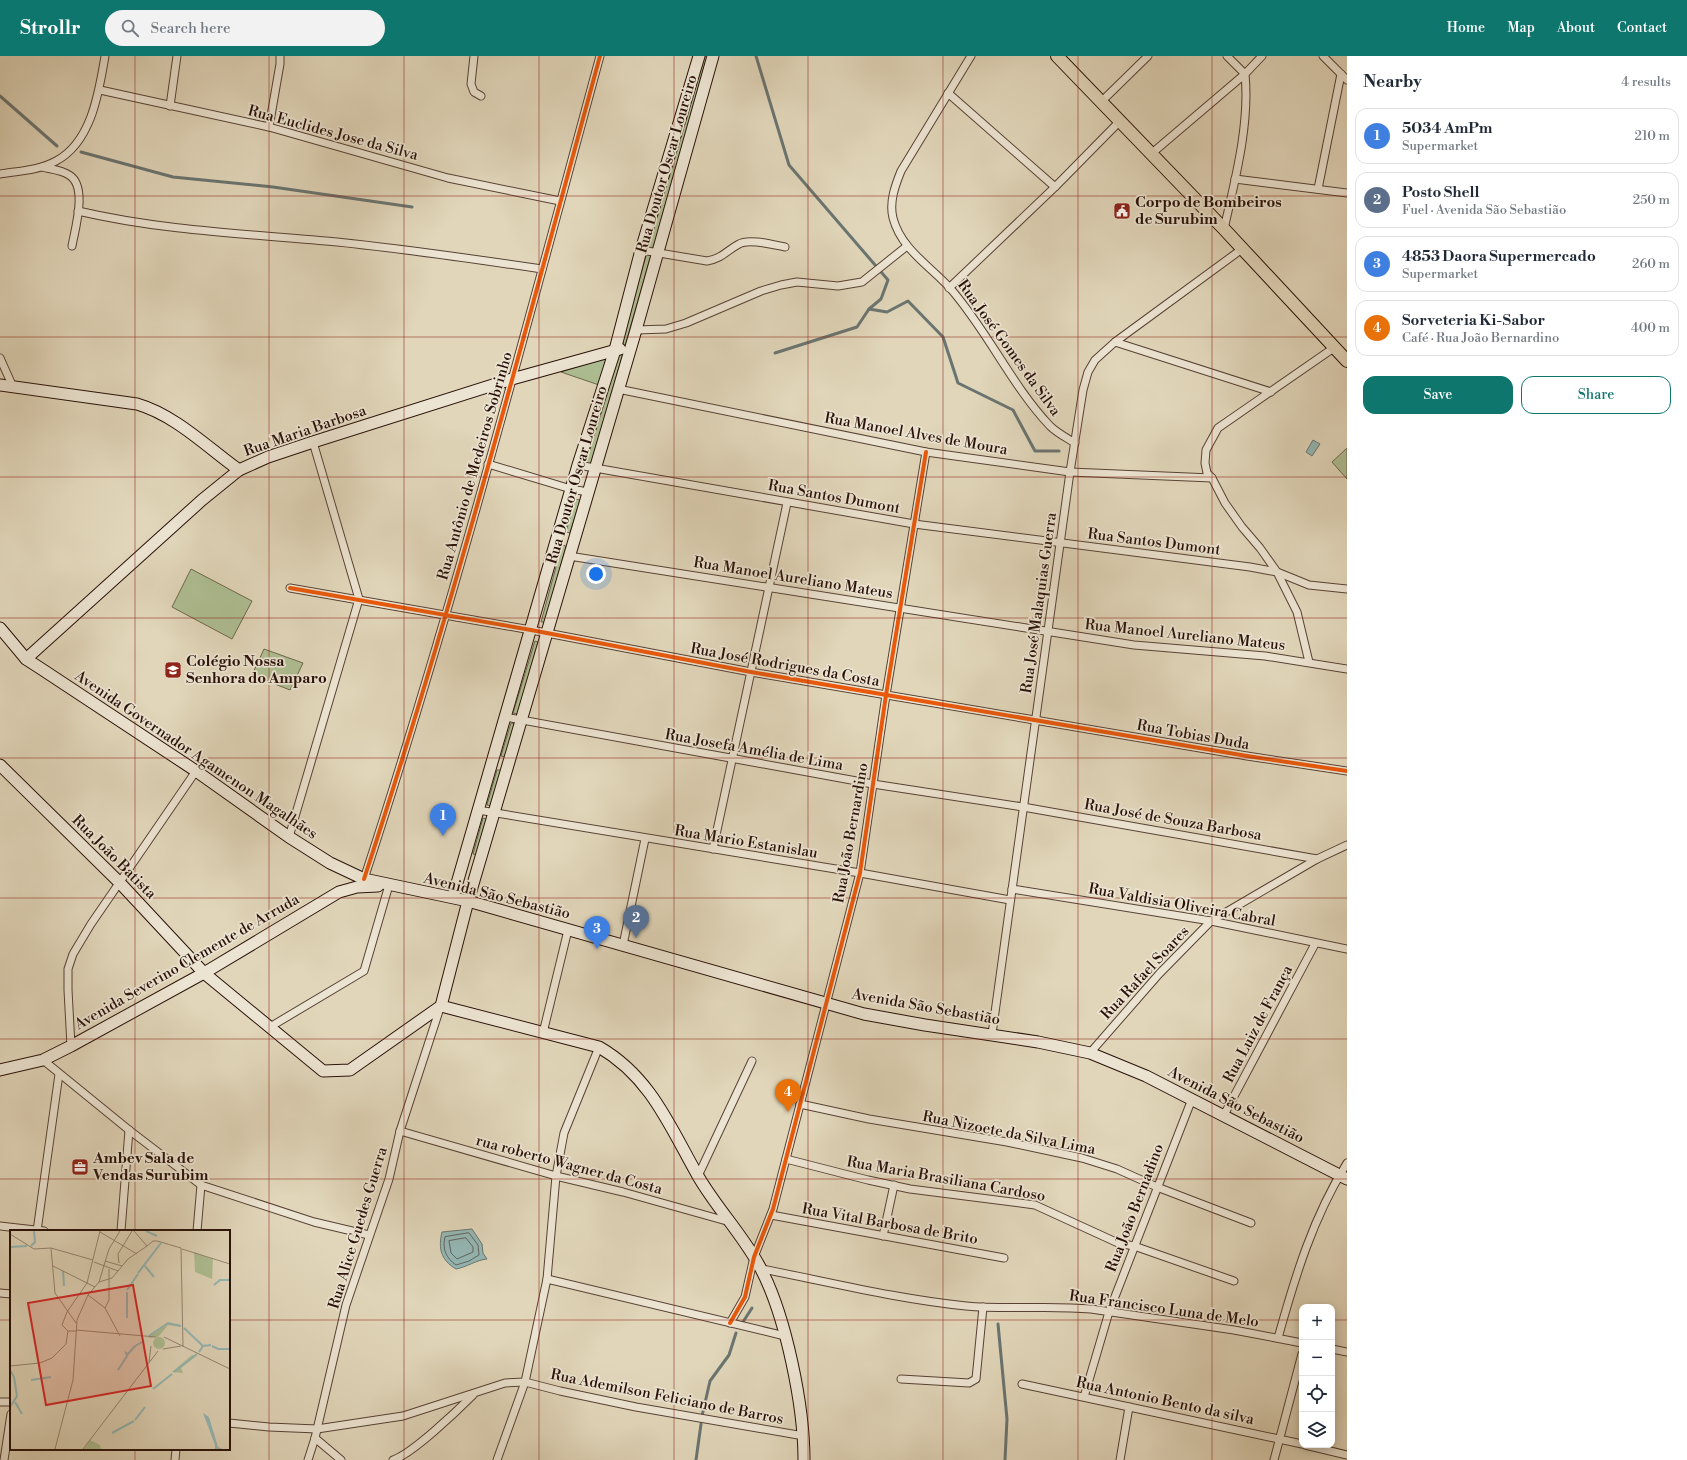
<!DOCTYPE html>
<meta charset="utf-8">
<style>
body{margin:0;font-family:"Libre Bodoni",serif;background:#f2f2f3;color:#1f2937}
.controls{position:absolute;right:12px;bottom:12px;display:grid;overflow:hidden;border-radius:8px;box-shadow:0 2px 10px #0003}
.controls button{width:36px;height:36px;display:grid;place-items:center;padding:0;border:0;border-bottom:1px solid #e0e1e3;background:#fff;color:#1f2937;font:20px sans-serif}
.you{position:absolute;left:596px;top:518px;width:14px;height:14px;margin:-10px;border:3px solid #fff;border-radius:50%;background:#1a73e8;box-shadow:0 0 0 6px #1a73e833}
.badge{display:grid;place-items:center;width:26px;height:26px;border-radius:50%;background:#0f766e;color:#fff;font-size:13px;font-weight:700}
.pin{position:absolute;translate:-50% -33px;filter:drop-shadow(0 1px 2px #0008)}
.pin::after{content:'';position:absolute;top:21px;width:14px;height:12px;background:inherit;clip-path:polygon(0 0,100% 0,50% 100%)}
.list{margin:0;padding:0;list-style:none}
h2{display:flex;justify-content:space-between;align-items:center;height:52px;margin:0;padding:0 16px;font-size:17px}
h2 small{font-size:13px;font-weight:400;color:#747a83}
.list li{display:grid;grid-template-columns:26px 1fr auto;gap:12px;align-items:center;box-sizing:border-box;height:56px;margin:0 8px 8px;padding:0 8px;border:1px solid #e0e1e3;border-radius:12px}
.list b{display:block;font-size:15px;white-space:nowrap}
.list p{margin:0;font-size:13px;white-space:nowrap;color:#747a83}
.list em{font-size:13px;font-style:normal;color:#747a83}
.actions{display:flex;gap:8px;padding:12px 16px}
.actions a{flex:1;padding:9px 0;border:1px solid #0f766e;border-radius:12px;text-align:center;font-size:14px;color:#0f766e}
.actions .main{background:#0f766e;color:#fff}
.icon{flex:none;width:22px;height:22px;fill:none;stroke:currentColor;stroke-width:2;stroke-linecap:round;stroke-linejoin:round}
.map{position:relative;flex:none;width:1347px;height:1404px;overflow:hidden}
header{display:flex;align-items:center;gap:24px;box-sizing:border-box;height:56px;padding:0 20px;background:#0f766e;color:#fff}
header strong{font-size:19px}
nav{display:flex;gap:22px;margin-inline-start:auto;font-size:14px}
.search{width:280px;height:36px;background:#f2f2f3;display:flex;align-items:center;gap:10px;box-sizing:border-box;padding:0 14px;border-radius:22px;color:#747a83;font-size:15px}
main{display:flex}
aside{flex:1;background:#fff}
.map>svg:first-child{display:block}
.green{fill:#aebf93;stroke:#6c684e}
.water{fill:#95b8b6;stroke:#6a7571}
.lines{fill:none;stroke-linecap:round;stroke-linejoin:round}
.shore{stroke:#5f6460;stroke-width:1}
.stream{stroke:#6a7571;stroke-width:3}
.street-casing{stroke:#574235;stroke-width:9}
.secondary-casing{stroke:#291109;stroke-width:13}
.primary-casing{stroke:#291109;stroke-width:14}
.street{stroke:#ece4d2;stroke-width:7}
.secondary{stroke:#ece4d2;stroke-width:11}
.primary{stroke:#e1d6ba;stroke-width:12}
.cycleway-casing{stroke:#ece4d2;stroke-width:6}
.cycleway{stroke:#e8590c;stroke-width:4}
.grid{fill:none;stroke:#8f2418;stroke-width:1;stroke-opacity:0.55}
.labels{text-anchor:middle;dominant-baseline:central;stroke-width:3.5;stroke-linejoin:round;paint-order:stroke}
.street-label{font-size:15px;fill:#291109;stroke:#ece4d2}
.poi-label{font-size:15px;font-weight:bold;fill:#291109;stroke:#ece4d2;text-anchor:start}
.inset-river{fill:none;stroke:#95b8b6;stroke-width:2}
.inset-road{fill:none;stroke:#978773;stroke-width:1}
.view{fill:#d62828;fill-opacity:0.15;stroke:#d62828;stroke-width:2}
.inset-edge{fill:none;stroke:#291109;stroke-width:2}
</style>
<header>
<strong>Strollr</strong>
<div class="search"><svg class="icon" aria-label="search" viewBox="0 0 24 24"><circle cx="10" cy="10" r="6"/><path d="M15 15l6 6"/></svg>Search here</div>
<nav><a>Home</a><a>Map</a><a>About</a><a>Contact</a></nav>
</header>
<main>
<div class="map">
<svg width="1347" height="1404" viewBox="0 0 1347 1404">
<rect width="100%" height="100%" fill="#e1d6ba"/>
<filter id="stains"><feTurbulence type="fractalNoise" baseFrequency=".005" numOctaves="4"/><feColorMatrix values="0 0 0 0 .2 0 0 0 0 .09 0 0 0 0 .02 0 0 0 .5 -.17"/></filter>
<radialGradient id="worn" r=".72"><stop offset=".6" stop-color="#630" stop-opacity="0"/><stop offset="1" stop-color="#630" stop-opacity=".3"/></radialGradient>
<g class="green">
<path d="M 704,0 L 708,0 L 590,412 L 585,411 Z"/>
<path d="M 606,302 L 599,329 L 561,316 Z"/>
<path d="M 1347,392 L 1347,423 L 1332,406 Z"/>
<path d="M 575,443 L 580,444 L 570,477 L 566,476 Z"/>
<path d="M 562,489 L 566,490 L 545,566 L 541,566 Z"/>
<path d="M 191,513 L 252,545 L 232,583 L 172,551 Z"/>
<path d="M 535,585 L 538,586 L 518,658 L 513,657 Z"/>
<path d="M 264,593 L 303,607 L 290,634 L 252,619 Z"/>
<path d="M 511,667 L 515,668 L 506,701 L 501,700 Z"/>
<path d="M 497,714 L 503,714 L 492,750 L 487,749 Z"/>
<path d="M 483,762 L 487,763 L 477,799 L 473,798 Z"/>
</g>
<g class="water">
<path d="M 1313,384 L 1320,388 L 1312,400 L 1306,396 Z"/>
<path d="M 472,1173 L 482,1188 L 483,1197 L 487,1203 C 476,1204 467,1211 456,1213 C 441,1204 438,1193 442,1176 Z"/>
</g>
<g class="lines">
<g class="shore">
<path d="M 469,1177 L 478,1189 L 479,1199 L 469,1205 L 456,1209 C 446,1202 442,1193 445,1181 Z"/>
<path d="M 466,1182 L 473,1191 L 473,1196 L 457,1203 L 451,1197 L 449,1185 Z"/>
</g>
<g class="stream">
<path d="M 756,0 L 789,109 L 888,224 L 881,243 L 869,253 L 887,256 L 908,245 L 943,281 L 958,327 L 1013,354 L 1035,395 L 1059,395"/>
<path d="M 0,40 L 57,90"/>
<path d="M 81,96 L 173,121 L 273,131 L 412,151"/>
<path d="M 775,297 L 857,271 L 869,253"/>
<path d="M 998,1268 L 1007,1363 L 1005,1404"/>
<path d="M 741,1269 L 752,1252"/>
<path d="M 702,1360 L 710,1325 L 729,1299 L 736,1277"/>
<path d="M 696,1404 L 701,1368"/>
</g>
<g class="street-casing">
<g id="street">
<path d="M 474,0 L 471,28 L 474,36 L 481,40"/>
<path d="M 971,0 L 901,115 C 895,130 889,146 893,162 C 901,193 930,210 950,232 C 987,274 1012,330 1050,370 C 1057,377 1067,382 1075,387"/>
<path d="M 1323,0 L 1347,24"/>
<path d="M 100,34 L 269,71 L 448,122 L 560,145"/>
<path d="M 948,37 L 1055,131"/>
<path d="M 1101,46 L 1148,0"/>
<path d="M 170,50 L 177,0"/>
<path d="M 269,71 L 280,8 L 280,0"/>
<path d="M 1151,98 L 1245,18 L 1262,0"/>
<path d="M 42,111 C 50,113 62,114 69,119 C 88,130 75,173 72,190"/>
<path d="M 0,118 C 19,115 40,114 56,105 C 92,86 99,35 105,0"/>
<path d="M 1235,123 L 1347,137"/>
<path d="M 1318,133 L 1341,18"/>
<path d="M 78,155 C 163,175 251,178 337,186 C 406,193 474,203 542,213"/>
<path d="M 1224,173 C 1235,124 1250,68 1245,18 L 1227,0"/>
<path d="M 641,194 L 707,205 C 723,202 726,195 739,188 C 749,182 774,189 785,191"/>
<path d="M 949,232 L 1055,131 L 1120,65"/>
<path d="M 636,274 L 666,273 L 686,267 L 761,235 L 781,229 L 797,226 L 838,230 L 862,226 L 907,190"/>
<path d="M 1115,286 L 1271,336"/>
<path d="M 0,302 L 13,331"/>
<path d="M 618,333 L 926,396 L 1070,416 L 1212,422"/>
<path d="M 488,408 L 571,433 L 588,436"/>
<path d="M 578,409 L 914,468 L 1250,511 L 1277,516 L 1309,529 L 1347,533"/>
<path d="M 569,500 L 1134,589 L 1265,600 L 1347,613"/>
<path d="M 290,532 L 531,574 L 751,616 L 1247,700 L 1347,715"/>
<path d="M 1309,606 L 1297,556 L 1277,516 L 1260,492 L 1242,471 L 1225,447 L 1212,422 L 1207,417 L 1205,407 L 1206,394 L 1218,372 L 1335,291"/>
<path d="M 505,661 L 873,728 L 1023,751 L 1317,803"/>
<path d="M 478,754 L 860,817 L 1010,844"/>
<path d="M 289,781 L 359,543 L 313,386"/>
<path d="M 713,793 L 787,447"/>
<path d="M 364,823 C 453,552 525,276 600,0"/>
<path d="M 1012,833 L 1211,865 L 1347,893"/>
<path d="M 623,889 L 645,783"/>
<path d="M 270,971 L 364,915 L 389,829"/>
<path d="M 543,977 L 568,874"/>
<path d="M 992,978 L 1070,416 L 1083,334 L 1088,316 L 1095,304 L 1115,286 L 1242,193"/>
<path d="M 71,990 L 68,934 L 68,913 L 73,898 L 91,868 L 196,715"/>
<path d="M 1090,997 L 1159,918 L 1211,865 L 1317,803 L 1347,789"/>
<path d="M 43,1004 L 129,1074 L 201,1129 L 314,1166 L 369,1179"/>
<path d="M 800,1048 L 869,1063 L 1007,1086 L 1082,1102 L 1117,1113 L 1157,1131 L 1251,1167"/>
<path d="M 1224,1059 L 1315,888"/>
<path d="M 400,1075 L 556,1120 L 623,1136 L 730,1166"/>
<path d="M 786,1103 L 868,1124 L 910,1133 L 1035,1149 L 1118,1187 L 1134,1190 L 1234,1225"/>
<path d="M 698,1120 L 752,1005"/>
<path d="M 771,1159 L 1004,1202"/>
<path d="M 0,1170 L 44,1175"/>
<path d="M 37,1175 L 59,1018"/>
<path d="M 121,1175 L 129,1074"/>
<path d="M 197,1175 L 201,1129"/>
<path d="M 883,1180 L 894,1129"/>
<path d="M 762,1213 C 829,1226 897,1243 966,1250 C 1007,1254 1049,1249 1091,1253 L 1234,1274 L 1302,1287"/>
<path d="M 547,1223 L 556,1120 L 564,1077 L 599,991"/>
<path d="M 0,1237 L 11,1238"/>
<path d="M 730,1267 L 745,1241 L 754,1201 L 773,1153 L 860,817 L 886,639 L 926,396"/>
<path d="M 1278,1282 C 1295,1221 1313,1161 1347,1107"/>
<path d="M 1332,1293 L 1347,1296"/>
<path d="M 901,1323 L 969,1327 L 976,1323 L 983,1251"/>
<path d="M 1022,1328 L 1302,1388"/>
<path d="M 1084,1341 L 1109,1256 L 1192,1043"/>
<path d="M 0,1346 L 11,1346"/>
<path d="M 229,1367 L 269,1371 L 317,1373 L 403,1360 L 505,1327 L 525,1326 L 560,1335 L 636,1351 L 804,1380"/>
<path d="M 315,1382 L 341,1404"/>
<path d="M 1305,1389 L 1347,1399"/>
<path d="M 4,1404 L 11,1358"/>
<path d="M 175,1404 L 176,1393"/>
<path d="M 308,1404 L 315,1382 L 346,1249 L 389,1123 L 400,1075 L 440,952"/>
<path d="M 393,1404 C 412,1398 457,1355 473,1339"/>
<path d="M 497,1404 L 525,1326 L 547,1223 L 785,1280"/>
<path d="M 1120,1404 L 1129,1351"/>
<path d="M 1274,1404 L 1302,1298"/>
</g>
</g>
<g class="secondary-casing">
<g id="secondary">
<path d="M 0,329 L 137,348 C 175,359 207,391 239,414"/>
<path d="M 0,572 L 26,603 L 40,612 L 196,715 L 289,781 L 330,807 L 364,823 L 468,845 L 864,958 L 925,969 L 1038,986 L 1090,997 L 1146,1020 L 1347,1123"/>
<path d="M 26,603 L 202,444 L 239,414 L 268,401 L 313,386 L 512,323 L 620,293"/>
<path d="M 0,709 L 120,827 L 204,917 L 323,1015 L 350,1014 L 441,950 L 468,845 L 636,274 L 713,0"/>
<path d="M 453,841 L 578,409 L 615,294 L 641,194 L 699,0"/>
<path d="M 441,950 L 599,991 C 651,1021 670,1071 698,1120 C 717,1153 744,1180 761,1213 C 786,1261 804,1350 804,1404"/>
<path d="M 0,1014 L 43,1004 L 71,990 L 204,917 L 339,836 L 357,831 L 378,830"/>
</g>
</g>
<g class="primary-casing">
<path id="primary" d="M 1057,0 L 1224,173 L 1347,305"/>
</g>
<use href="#street" class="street"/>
<use href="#secondary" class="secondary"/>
<use href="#primary" class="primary"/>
<g class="cycleway-casing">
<g id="cycleway">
<path d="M 290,532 L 531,574 L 751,616 L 1247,700 L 1347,715"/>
<path d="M 364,823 C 453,552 525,276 600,0"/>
<path d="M 730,1267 L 745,1241 L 754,1201 L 773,1153 L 860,817 L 886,639 L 926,396"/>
</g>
</g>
<use href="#cycleway" class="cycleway"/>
</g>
<path class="grid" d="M 135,0 L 135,1175M 269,0 L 269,1404M 404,0 L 404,1404M 539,0 L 539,1404M 674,0 L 674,1404M 808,0 L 808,1404M 943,0 L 943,1404M 1078,0 L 1078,1404M 1212,0 L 1212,1404M 0,140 L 1347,140M 0,281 L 1347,281M 0,421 L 1347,421M 0,562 L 1347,562M 0,702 L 1347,702M 0,842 L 1347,842M 0,983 L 1347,983M 0,1123 L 1347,1123M 0,1264 L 11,1264M 229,1264 L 1302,1264M 1332,1264 L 1347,1264M 135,1393 L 135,1404"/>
<defs>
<g id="civic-square" transform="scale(0.9)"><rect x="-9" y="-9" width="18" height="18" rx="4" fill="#8f2418" stroke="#ece4d2"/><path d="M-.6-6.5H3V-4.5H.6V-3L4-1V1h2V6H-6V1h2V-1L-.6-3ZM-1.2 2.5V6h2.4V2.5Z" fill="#fff"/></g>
<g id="school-square" transform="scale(0.9)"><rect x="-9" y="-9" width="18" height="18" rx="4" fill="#8f2418" stroke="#ece4d2"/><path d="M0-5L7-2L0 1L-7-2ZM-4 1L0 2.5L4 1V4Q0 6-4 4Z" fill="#fff"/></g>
<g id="office-square" transform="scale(0.9)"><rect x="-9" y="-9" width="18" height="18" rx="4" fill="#8f2418" stroke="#ece4d2"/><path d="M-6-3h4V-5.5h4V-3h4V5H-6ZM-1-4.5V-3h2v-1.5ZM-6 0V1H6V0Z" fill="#fff"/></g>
</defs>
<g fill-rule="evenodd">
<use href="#civic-square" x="1122" y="155"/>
<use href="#school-square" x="173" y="614"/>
<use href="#office-square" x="80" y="1111"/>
</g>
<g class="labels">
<g class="street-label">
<text transform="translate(333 77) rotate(15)">Rua Euclides Jose da Silva</text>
<text transform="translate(667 108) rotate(-74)">Rua Doutor Oscar Loureiro</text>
<text transform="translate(1009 292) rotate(54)">Rua José Gomes da Silva</text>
<text transform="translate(305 375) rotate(-19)">Rua Maria Barbosa</text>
<text transform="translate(916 378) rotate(10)">Rua Manoel Alves de Moura</text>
<text transform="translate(475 410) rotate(-74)">Rua Antônio de Medeiros Sobrinho</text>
<text transform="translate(577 419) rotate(-74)">Rua Doutor Oscar Loureiro</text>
<text transform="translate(834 441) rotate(10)">Rua Santos Dumont</text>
<text transform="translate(1154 486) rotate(7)">Rua Santos Dumont</text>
<text transform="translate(793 522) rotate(9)">Rua Manoel Aureliano Mateus</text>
<text transform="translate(1039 547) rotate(-82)">Rua José Malaquias Guerra</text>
<text transform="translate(1185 579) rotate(6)">Rua Manoel Aureliano Mateus</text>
<text transform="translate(785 609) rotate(10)">Rua José Rodrigues da Costa</text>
<text transform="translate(1193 679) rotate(10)">Rua Tobias Duda</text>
<text transform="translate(754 694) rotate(10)">Rua Josefa Amélia de Lima</text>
<text transform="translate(196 699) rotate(34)">Avenida Governador Agamenon Magalhães</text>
<text transform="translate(1173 764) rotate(10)">Rua José de Souza Barbosa</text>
<text transform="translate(851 777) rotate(-80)">Rua João Bernardino</text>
<text transform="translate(746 786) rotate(9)">Rua Mario Estanislau</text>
<text transform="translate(114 801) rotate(45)">Rua João Batista</text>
<text transform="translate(497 840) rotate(14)">Avenida São Sebastião</text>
<text transform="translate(1182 849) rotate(10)">Rua Valdisia Oliveira Cabral</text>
<text transform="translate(187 906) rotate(-30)">Avenida Severino Clemente de Arruda</text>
<text transform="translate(1145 917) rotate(-47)">Rua Rafael Soares</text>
<text transform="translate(926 951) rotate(10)">Avenida São Sebastião</text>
<text transform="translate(1258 968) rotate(-62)">Rua Luiz de França</text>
<text transform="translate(1236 1049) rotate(27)">Avenida São Sebastião</text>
<text transform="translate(1009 1077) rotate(11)">Rua Nizoete da Silva Lima</text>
<text transform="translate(569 1109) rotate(15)">rua roberto Wagner da Costa</text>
<text transform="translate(946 1123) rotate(10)">Rua Maria Brasiliana Cardoso</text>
<text transform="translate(1135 1152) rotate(-69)">Rua João Bernadino</text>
<text transform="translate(890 1168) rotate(10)">Rua Vital Barbosa de Brito</text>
<text transform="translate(358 1172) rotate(-73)">Rua Alice Guedes Guerra</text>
<text transform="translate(1164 1253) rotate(8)">Rua Francisco Luna de Melo</text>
<text transform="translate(667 1341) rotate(11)">Rua Ademilson Feliciano de Barros</text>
<text transform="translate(1165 1345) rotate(12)">Rua Antonio Bento da silva</text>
</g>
<g class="poi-label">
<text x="1135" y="146">Corpo de Bombeiros<tspan x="1135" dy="17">de Surubim</tspan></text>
<text x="186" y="605">Colégio Nossa<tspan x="186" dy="17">Senhora do Amparo</tspan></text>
<text x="93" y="1102">Ambev Sala de<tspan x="93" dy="17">Vendas Surubim</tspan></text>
</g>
</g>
<g transform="translate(10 1174)">
<rect width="220" height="220" fill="#e1d6ba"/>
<path d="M 184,22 L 203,29 L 202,49 L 185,42 ZM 158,94 L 168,94 L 171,97 L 158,95 L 148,107 L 138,108 ZM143 113a6 6 0 1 1 12 0a6 6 0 1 1-12 0ZM 182,125 L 186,126 L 171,138 L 173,143 L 162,142 ZM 80,210 L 90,215 L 91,219 L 74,219 Z" fill="#aebf93"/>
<path d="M 193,183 L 199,187 L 208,217 L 212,219 L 201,219 L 205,219 L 205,215 Z" fill="#95b8b6"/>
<path class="inset-river" d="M 136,1 L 147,6M 21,16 L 25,12 L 24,1M 0,17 L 17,16M 135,36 L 144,47M 53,41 L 54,56M 128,43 L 151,13M 204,55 L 210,50 L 219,50 L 220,48M 117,60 L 128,44M 117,62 L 117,88M 174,98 L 193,116M 139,106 L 158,93 L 171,96M 202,116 L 208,119 L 220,119M 189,122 L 193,116 L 201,115M 0,140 L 4,147 L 7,166 L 0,177M 108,140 L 117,126 L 116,123 L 118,124 L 125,116 L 134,111M 164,142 L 187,124M 21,150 L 41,147M 143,159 L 162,144M 5,172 L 12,184M 125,190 L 135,177M 102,203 L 124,191"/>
<path class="inset-road" d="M 124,1 L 137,16 L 143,11 L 147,11 L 171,18 L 173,117M 90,2 L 127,24M 0,4 L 24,19 L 41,18 L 45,63 L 66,93M 41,18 L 83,30M 172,19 L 220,34M 95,31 L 112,36M 84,32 L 108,41M 109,33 L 108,24 L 122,1M 43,36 L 85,57M 89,52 L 102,48 L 118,29 L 137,16M 78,65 L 95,78 L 110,106M 95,78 L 99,70 L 99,39M 57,82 L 52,95 L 58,101 L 66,101M 57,82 L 77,53 L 90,1M 66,100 L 146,107M 154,107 L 220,139M 153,119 L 171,116M 139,132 L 141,116M 0,136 L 30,133 L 42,128 L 56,114 L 58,101M 45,219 L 63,150 L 67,90 L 78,65 L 89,52 L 99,19 L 110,1M 73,219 L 148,121"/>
<path class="view" d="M 123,55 L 141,156 L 36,175 L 18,73 Z"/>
<rect width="220" height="220" class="inset-edge"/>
</g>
<rect width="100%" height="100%" filter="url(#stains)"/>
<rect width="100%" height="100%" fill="url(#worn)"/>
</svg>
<div class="controls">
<button>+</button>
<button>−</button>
<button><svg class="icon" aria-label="locate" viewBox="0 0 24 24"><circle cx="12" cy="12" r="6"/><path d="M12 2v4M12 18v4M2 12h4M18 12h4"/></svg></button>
<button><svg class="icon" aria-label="layers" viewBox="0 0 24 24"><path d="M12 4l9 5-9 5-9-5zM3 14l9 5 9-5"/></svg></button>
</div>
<div class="you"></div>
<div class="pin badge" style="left:443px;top:780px;background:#3f7fe0">1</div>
<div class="pin badge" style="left:636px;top:882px;background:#5c6f8a">2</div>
<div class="pin badge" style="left:597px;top:893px;background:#3f7fe0">3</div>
<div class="pin badge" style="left:788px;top:1056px;background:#e8710a">4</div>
</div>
<aside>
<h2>Nearby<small>4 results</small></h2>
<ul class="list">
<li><span class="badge" style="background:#3f7fe0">1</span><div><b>5034 AmPm</b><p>Supermarket</p></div><em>210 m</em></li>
<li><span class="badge" style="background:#5c6f8a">2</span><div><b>Posto Shell</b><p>Fuel · Avenida São Sebastião</p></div><em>250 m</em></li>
<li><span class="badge" style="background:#3f7fe0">3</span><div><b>4853 Daora Supermercado</b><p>Supermarket</p></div><em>260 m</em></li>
<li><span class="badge" style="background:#e8710a">4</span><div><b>Sorveteria Ki-Sabor</b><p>Café · Rua João Bernardino</p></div><em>400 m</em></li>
</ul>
<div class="actions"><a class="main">Save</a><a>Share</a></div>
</aside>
</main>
